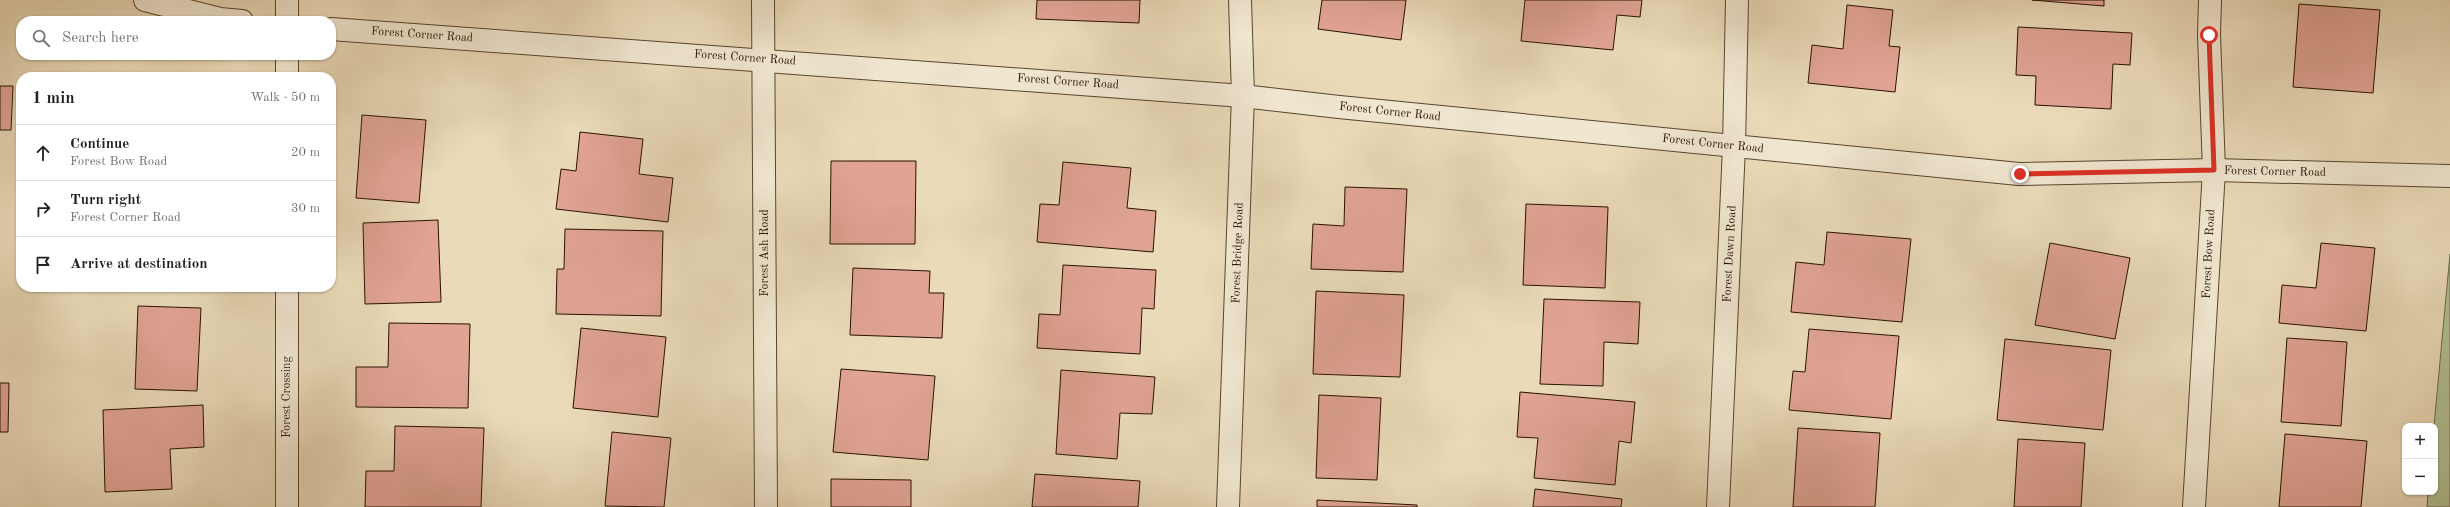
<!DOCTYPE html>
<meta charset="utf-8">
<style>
body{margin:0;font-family:"Old Standard TT",serif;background:#f2f2f2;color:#202124}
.controls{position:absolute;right:12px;bottom:12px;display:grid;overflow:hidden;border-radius:8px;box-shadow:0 1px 3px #0004}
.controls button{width:36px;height:36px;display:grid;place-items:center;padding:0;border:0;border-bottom:1px solid #e0e0e0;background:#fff;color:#202124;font:20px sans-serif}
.stop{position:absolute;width:12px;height:12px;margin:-9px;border:3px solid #d93025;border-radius:50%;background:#fff}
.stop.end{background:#d93025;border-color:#fff;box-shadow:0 1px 4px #0008}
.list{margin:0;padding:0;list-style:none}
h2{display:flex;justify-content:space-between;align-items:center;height:52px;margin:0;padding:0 16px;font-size:17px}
h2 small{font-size:13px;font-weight:400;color:#757577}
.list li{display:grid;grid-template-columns:26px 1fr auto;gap:12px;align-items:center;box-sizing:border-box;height:56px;padding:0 16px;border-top:1px solid #e0e0e0}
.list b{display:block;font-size:15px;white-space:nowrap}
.list p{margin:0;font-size:13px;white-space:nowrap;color:#757577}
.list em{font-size:13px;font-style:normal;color:#757577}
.icon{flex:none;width:22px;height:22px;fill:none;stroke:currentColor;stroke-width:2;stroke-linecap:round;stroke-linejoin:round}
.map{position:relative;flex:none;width:2450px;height:507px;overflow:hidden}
.search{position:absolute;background:#fff;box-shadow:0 1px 3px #0004;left:16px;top:16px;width:320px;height:44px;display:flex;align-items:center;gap:10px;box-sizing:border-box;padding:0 14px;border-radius:16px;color:#757577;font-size:15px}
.panel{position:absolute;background:#fff;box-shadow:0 1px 3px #0004;left:16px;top:72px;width:320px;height:220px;border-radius:16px}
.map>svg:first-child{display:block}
.green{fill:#b1c193;stroke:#6c6a4a}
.building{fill:#e0a394;stroke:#271300}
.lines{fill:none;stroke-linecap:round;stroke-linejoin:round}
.minor-casing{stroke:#58452e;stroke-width:24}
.minor{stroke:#f1e7d1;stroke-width:22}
.route{stroke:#d93025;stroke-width:5}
.labels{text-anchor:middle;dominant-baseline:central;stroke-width:3;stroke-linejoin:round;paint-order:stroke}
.street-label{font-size:12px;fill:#271300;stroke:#f1e7d1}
</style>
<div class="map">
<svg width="2450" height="507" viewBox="0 0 2450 507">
<rect width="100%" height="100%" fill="#eadab8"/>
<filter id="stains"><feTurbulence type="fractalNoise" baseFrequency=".005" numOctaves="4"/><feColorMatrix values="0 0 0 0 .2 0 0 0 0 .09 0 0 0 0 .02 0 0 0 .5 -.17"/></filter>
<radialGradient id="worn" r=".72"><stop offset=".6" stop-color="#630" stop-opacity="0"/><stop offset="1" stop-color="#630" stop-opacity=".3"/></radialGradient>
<path class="green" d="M 2450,254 L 2450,507 L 2427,507 L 2428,492 L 2435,492 L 2434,426 Z"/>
<g class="building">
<path d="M 1037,0 L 1140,0 L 1139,23 L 1036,19 Z"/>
<path d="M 1322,0 L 1406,0 L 1401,40 L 1318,29 Z"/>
<path d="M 1525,0 L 1642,0 L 1640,17 L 1617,15 L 1613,50 L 1521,41 Z"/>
<path d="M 2032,0 L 2104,0 L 2104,6 Z"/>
<path d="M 2299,4 L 2380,10 L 2373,93 L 2293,87 Z"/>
<path d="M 1847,5 L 1893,10 L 1889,46 L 1900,47 L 1895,92 L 1808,83 L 1812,45 L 1843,49 Z"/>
<path d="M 2018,27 L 2132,33 L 2130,65 L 2113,64 L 2111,109 L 2035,105 L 2036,76 L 2016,75 Z"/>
<path d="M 0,86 L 13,86 L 11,130 L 0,130 Z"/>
<path d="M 362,115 L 426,120 L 419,203 L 356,198 Z"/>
<path d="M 580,132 L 643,139 L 639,174 L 673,178 L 668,222 L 556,209 L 561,169 L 576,171 Z"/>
<path d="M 831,161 L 916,161 L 915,244 L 830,244 Z"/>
<path d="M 1063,162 L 1131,168 L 1127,208 L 1156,211 L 1153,252 L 1037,242 L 1040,204 L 1059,205 Z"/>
<path d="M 1345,187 L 1407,189 L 1403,272 L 1311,269 L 1313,224 L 1344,226 Z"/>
<path d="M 1526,204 L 1608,207 L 1605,288 L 1523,285 Z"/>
<path d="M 438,220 L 441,302 L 365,304 L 363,223 Z"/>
<path d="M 565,229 L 663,231 L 661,316 L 556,314 L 557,269 L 564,269 Z"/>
<path d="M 1827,232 L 1911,239 L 1902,322 L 1791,312 L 1796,262 L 1824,265 Z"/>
<path d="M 2050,243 L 2130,258 L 2115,339 L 2035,325 Z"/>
<path d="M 2321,243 L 2375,248 L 2366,331 L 2279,323 L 2282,285 L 2316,288 Z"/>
<path d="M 1063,265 L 1156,270 L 1154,309 L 1142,308 L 1140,354 L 1037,348 L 1039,314 L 1060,315 Z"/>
<path d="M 853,268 L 930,271 L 929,293 L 944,293 L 942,338 L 850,335 Z"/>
<path d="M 69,287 L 183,287 L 183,288 L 69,289 Z"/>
<path d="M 1316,291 L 1404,295 L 1400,377 L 1313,374 Z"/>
<path d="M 1544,299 L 1640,302 L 1638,344 L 1604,342 L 1603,386 L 1540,384 Z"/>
<path d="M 138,306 L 201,308 L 197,391 L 135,389 Z"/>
<path d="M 389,323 L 470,324 L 468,408 L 356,407 L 356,367 L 388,367 Z"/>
<path d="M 581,328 L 666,337 L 658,417 L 573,408 Z"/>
<path d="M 1809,329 L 1899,336 L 1891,419 L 1789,410 L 1793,371 L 1805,372 Z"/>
<path d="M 2287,338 L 2347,342 L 2341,426 L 2281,422 Z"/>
<path d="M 2005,339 L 2111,350 L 2103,430 L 1997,420 Z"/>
<path d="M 841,369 L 935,376 L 928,460 L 833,452 Z"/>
<path d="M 1061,370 L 1155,377 L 1152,414 L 1120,413 L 1117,459 L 1056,454 Z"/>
<path d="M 0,383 L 9,383 L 8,432 L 0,432 Z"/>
<path d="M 1520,392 L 1635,402 L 1631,443 L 1619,441 L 1615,485 L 1534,478 L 1538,438 L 1517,437 Z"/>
<path d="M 1319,395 L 1381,398 L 1377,480 L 1316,478 Z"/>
<path d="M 203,405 L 204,447 L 170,449 L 172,489 L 105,492 L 103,410 Z"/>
<path d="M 395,426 L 484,428 L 481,507 L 365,507 L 366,471 L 394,471 Z"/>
<path d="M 1798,428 L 1880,433 L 1875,507 L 1793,507 Z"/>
<path d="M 612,432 L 671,438 L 664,507 L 605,506 Z"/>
<path d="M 2285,434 L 2367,441 L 2361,507 L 2279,507 Z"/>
<path d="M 2018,439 L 2085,443 L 2081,507 L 2014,507 Z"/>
<path d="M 1035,474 L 1140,481 L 1138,507 L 1032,507 Z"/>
<path d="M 831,479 L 911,480 L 911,507 L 831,507 Z"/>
<path d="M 1535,489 L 1622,499 L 1621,507 L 1533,507 Z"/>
<path d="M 1317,500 L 1417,505 L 1417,507 L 1317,507 Z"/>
</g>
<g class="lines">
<g class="minor-casing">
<g id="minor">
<path d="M 145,0 L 220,19 L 242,21"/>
<path d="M 287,0 L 287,21"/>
<path d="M 763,0 L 766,507"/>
<path d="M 331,29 L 1243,96 L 1339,107 L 2019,174 L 2214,170 L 2450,176"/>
<path d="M 287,77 L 287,55"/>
<path d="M 287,507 L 287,287"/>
<path d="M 1228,507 L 1243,96 L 1240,0"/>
<path d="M 1718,507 L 1734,146 L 1737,0"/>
<path d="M 2194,507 L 2214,170 L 2209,35 L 2210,0"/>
</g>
</g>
<use href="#minor" class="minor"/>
</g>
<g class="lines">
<path class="route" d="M 2020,174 L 2214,170 L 2209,35"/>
</g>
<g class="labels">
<g class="street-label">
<text transform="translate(422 35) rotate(4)">Forest Corner Road</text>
<text transform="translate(745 58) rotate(4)">Forest Corner Road</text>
<text transform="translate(1068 82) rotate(4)">Forest Corner Road</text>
<text transform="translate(1390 112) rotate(6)">Forest Corner Road</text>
<text transform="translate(1713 144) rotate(6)">Forest Corner Road</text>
<text transform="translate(2275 172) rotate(1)">Forest Corner Road</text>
<text transform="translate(765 253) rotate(-90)">Forest Ash Road</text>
<text transform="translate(1238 253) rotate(-88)">Forest Bridge Road</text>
<text transform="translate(1730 254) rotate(-87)">Forest Dawn Road</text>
<text transform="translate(2209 254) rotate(-87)">Forest Bow Road</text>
<text transform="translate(287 397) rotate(-90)">Forest Crossing</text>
</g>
</g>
<rect width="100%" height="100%" filter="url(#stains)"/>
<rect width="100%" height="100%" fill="url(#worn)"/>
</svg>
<div class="controls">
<button>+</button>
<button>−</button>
</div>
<div class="stop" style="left:2209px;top:35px"></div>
<div class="stop end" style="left:2020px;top:174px"></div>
<div class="search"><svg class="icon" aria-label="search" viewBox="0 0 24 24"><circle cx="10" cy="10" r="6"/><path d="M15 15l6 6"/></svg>Search here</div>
<section class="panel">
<h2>1 min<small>Walk · 50 m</small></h2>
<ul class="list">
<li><svg class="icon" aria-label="ahead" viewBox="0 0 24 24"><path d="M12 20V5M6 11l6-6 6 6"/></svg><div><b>Continue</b><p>Forest Bow Road</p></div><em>20 m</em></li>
<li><svg class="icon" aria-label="right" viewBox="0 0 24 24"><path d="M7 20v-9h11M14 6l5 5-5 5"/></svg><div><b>Turn right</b><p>Forest Corner Road</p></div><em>30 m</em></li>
<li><svg class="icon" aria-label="arrive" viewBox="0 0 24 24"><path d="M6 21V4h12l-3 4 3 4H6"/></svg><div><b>Arrive at destination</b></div></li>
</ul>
</section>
</div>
